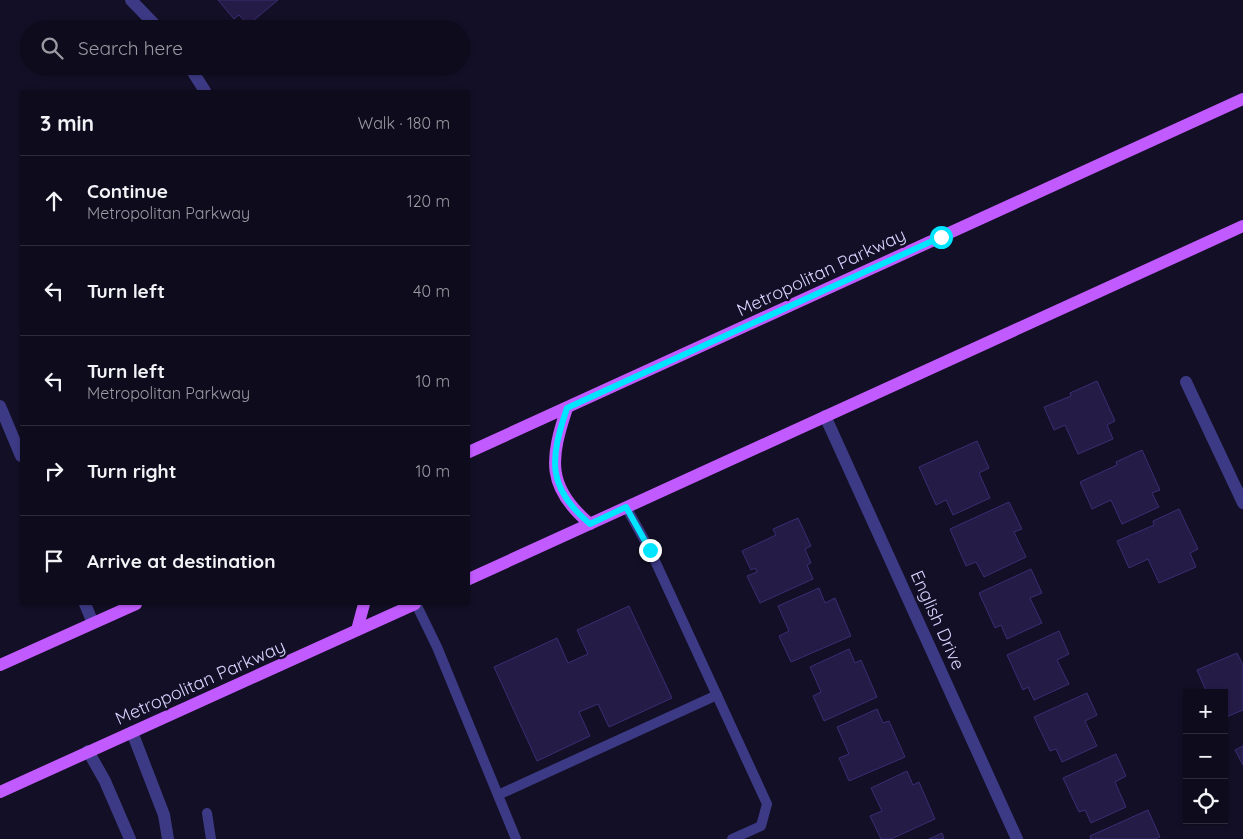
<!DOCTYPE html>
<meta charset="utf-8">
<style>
body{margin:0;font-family:Quicksand,sans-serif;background:#1c1929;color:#f1f3f6}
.controls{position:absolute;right:15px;bottom:15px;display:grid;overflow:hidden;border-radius:0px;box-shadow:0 1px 4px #0004}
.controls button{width:45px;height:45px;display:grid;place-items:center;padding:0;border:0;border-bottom:1px solid #2e2b3b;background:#0e0b1c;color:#f1f3f6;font:25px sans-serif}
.stop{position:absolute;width:15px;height:15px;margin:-11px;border:4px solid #00e5ff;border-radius:50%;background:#fff}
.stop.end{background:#00e5ff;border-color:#fff;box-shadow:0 1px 5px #0008}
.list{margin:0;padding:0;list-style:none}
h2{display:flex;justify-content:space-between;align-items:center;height:65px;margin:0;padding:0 20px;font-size:21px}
h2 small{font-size:16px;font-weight:400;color:#9b9ba3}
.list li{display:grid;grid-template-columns:32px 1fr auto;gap:15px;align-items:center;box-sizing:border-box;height:90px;padding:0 20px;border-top:1px solid #2e2b3b}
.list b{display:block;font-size:19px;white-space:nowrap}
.list p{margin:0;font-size:16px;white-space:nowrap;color:#9b9ba3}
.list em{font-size:16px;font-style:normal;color:#9b9ba3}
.icon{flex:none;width:28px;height:28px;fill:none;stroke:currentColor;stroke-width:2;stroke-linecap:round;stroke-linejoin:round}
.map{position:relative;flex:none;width:1243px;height:839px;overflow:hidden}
.search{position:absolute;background:#0e0b1c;box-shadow:0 1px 4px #0004;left:20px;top:20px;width:450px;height:55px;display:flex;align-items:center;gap:12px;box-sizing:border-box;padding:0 18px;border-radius:28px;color:#9b9ba3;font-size:19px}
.panel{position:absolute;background:#0e0b1c;box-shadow:0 1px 4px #0004;left:20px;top:90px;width:450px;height:515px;border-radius:0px}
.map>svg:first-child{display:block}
.building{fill:#241b47;stroke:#3b2d73}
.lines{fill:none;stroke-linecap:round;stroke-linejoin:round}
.service{stroke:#3d3a85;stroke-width:10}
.minor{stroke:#3d3a85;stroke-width:12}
.primary{stroke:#c25bff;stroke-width:12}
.route{stroke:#00e5ff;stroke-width:6}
.labels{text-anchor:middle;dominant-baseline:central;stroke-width:5;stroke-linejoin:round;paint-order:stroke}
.street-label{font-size:18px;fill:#d9d4ff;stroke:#130f26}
</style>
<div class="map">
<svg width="1243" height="839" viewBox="0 0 1243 839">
<rect width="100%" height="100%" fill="#130f26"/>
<g class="building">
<path d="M 218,0 L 278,0 L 248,25 L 239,15 L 234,19 Z"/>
<path d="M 1097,381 L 1115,421 L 1107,425 L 1113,439 L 1078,454 L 1065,425 L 1054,430 L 1044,407 L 1071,396 L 1070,393 Z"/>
<path d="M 977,441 L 989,468 L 979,473 L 990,498 L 953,515 L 946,500 L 936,505 L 919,467 Z"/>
<path d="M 1142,450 L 1160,490 L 1152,493 L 1159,507 L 1122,524 L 1111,500 L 1092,509 L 1080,482 L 1117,465 L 1116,462 Z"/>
<path d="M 1009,502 L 1022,529 L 1014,532 L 1026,557 L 984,577 L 976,562 L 966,566 L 950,529 Z"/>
<path d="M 1179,509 L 1198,549 L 1190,553 L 1196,567 L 1159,583 L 1148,559 L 1129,568 L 1117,541 L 1154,525 L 1153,521 Z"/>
<path d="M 798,518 L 811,546 L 805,549 L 811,563 L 807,565 L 813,579 L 760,603 L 747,576 L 757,572 L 755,568 L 751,570 L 742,551 L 776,535 L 773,529 Z"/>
<path d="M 1031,569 L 1042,593 L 1030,598 L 1042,623 L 1007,639 L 1001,625 L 995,628 L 979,593 Z"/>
<path d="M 819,588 L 825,603 L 835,598 L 851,636 L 791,662 L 779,636 L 789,631 L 778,606 Z"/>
<path d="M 629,606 L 672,698 L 609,727 L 598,704 L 579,712 L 590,736 L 537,761 L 494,667 L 557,638 L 568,663 L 588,654 L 577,630 Z"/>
<path d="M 1059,631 L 1069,654 L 1057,660 L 1069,684 L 1034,700 L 1028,687 L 1023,690 L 1007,655 Z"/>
<path d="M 849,649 L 855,663 L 861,660 L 877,697 L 824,721 L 813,696 L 821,692 L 810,667 Z"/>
<path d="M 1237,653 L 1243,665 L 1243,710 L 1224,718 L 1224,693 L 1207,693 L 1197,670 Z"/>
<path d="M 1087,693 L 1097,715 L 1085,721 L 1097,746 L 1062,762 L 1056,749 L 1050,751 L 1034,717 Z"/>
<path d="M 877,709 L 883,723 L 889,721 L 905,757 L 849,781 L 839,758 L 849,754 L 837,727 Z"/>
<path d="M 1243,746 L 1243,765 L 1235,750 Z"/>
<path d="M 1116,754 L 1126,776 L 1115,782 L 1126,807 L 1091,823 L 1085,810 L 1079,812 L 1063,778 Z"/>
<path d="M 907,771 L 913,785 L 919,782 L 935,819 L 891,839 L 881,839 L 870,816 L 882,811 L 871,788 Z"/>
<path d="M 1148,810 L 1160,837 L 1155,839 L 1091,839 L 1090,836 Z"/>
<path d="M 942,833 L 944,839 L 929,839 Z"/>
</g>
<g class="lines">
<g class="service">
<path d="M 626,507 L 650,550 L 767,804 L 761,826 L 732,839"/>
<path d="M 416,604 L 437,647 L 516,839"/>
<path d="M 498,795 L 717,695"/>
<path d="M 207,813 L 211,839"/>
</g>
<g class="minor">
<path d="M 131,0 L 159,29"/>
<path d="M 189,66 L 205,91"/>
<path d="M 1186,382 L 1243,503"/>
<path d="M 0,406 L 21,456"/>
<path d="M 825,416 L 1017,839"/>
<path d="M 85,604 L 93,623"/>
<path d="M 132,732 L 164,815 L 168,839"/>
<path d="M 88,751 L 105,781 L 130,839"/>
</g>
<g class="primary">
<path d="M 567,408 C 550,459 546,487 590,524"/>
<path d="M 469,452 L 1243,99"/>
<path d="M 469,579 L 1243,226"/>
<path d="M 357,630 L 364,604"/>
<path d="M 0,665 L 136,604"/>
<path d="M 0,792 L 415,604"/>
</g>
</g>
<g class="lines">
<path class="route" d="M 650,550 L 626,507 L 590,524 C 546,487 550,459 567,408 L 941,237"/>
</g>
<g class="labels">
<g class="street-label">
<text transform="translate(821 272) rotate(-25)">Metropolitan Parkway</text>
<text transform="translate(938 620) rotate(66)">English Drive</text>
<text transform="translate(200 682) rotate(-24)">Metropolitan Parkway</text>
</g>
</g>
</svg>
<div class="controls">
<button>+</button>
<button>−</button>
<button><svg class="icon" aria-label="locate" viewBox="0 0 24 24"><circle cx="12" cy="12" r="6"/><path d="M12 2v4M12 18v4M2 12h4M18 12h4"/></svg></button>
</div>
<div class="stop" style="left:941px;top:237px"></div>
<div class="stop end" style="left:650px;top:550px"></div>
<div class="search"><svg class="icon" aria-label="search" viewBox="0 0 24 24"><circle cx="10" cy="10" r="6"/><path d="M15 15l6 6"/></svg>Search here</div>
<section class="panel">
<h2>3 min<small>Walk · 180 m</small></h2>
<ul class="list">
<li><svg class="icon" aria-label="ahead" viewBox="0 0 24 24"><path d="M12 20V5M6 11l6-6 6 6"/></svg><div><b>Continue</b><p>Metropolitan Parkway</p></div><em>120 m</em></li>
<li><svg class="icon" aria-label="left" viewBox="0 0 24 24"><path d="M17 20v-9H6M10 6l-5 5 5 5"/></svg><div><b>Turn left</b></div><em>40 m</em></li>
<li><svg class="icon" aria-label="left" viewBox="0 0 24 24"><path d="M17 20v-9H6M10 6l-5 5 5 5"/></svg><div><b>Turn left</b><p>Metropolitan Parkway</p></div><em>10 m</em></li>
<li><svg class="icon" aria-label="right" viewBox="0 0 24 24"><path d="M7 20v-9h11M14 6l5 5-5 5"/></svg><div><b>Turn right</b></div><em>10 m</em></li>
<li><svg class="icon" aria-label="arrive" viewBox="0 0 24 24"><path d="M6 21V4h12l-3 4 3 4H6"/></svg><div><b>Arrive at destination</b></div></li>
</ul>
</section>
</div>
